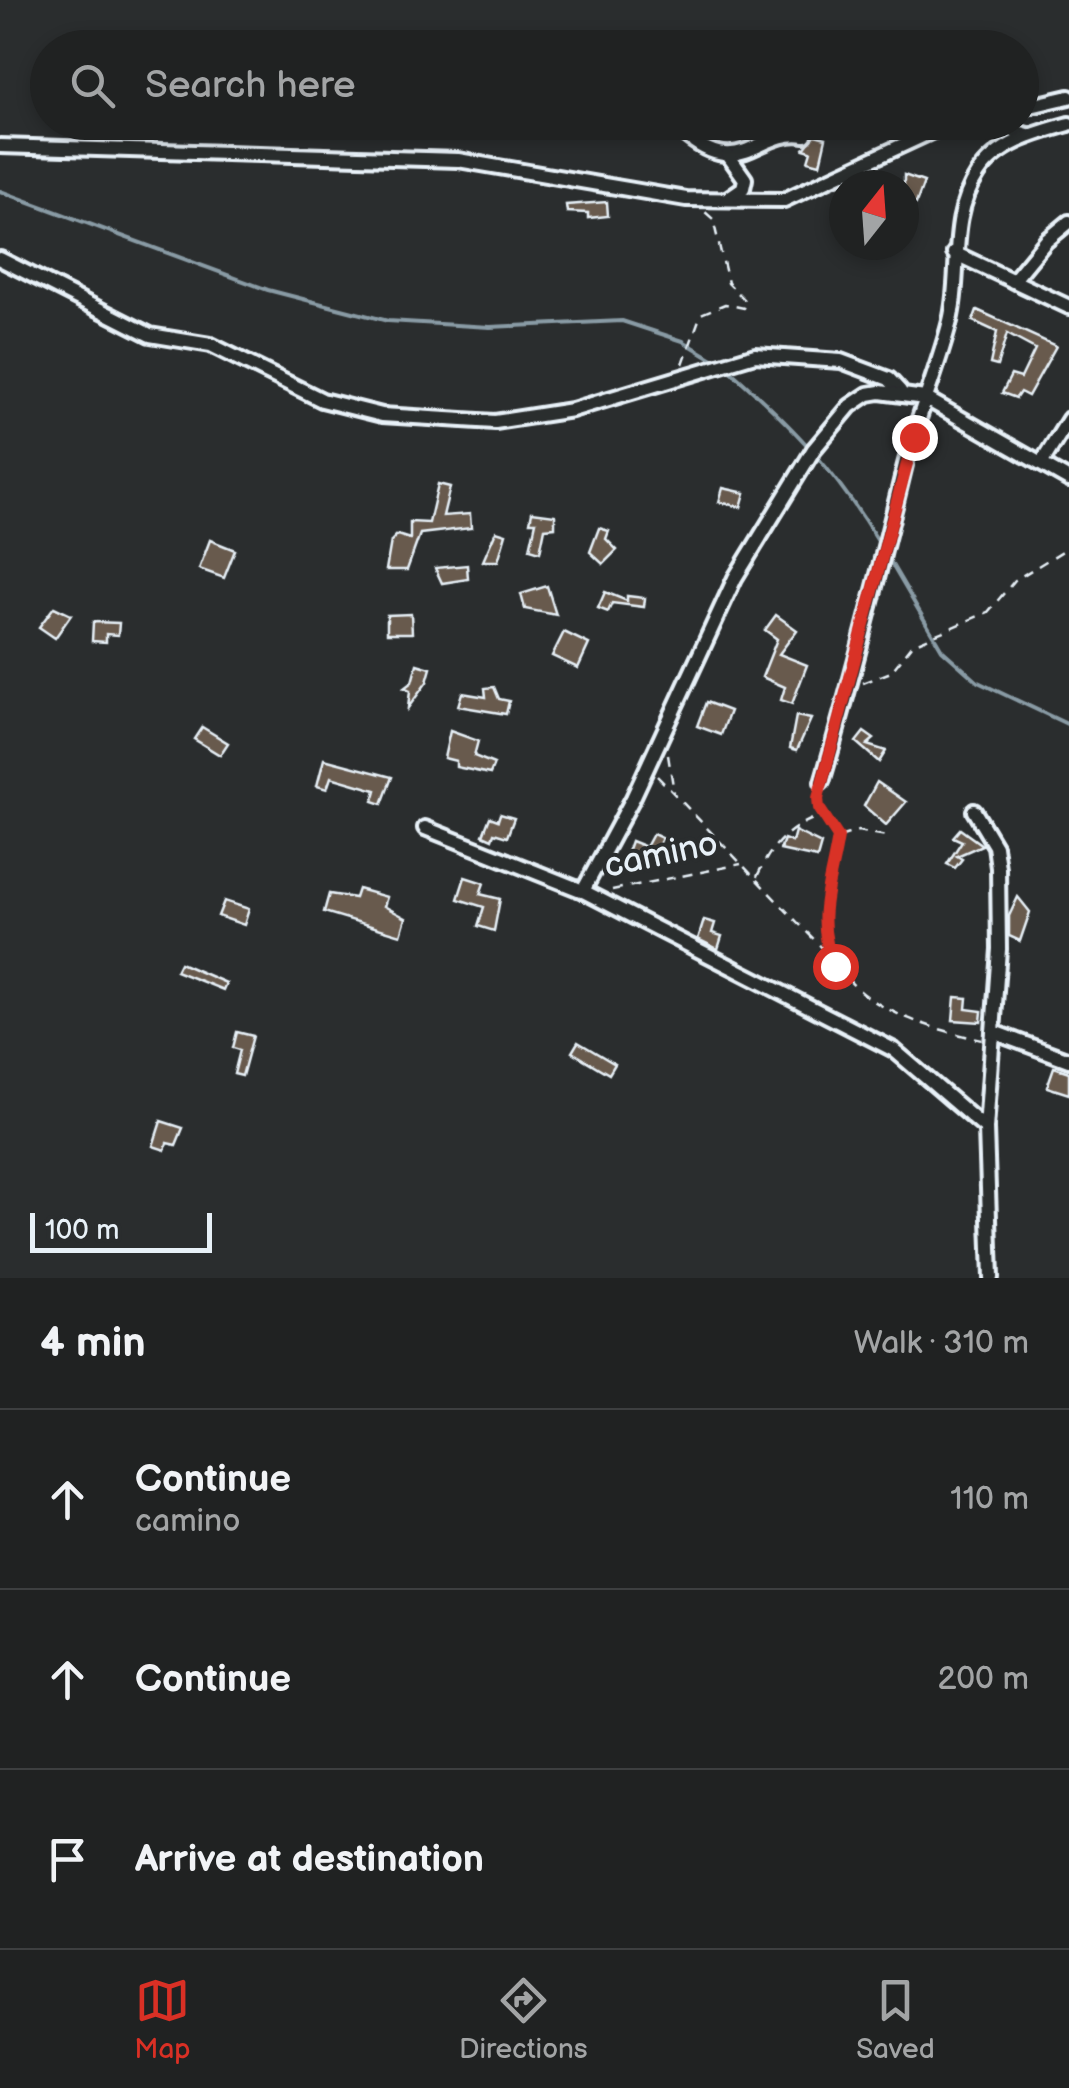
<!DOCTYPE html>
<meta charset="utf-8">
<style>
body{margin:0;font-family:"Balsamiq Sans",sans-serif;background:#2d2f2f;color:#f1f3f6}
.compass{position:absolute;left:829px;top:170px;width:90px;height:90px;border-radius:50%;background:#202222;box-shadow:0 5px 15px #0003;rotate:17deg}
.scale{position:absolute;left:30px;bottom:25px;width:182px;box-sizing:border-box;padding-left:10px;border:5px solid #e8f1f8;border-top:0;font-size:28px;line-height:35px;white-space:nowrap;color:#e8f1f8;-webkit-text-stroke:8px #2a2d2e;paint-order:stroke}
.stop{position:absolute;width:30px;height:30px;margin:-22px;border:8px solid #d93025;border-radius:50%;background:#fff}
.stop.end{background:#d93025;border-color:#fff;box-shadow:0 2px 10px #0008}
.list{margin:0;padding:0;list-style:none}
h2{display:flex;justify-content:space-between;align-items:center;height:130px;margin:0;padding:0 40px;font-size:42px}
h2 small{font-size:32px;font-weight:400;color:#a2a4a5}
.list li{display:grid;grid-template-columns:65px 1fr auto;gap:30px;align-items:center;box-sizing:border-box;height:180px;padding:0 40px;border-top:2px solid #3d3f40}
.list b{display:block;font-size:38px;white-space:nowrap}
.list p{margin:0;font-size:32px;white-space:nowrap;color:#a2a4a5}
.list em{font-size:32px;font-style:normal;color:#a2a4a5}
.icon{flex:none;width:55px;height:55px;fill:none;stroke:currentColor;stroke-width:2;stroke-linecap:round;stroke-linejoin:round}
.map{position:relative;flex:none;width:1069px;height:1278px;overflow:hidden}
.search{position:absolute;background:#202222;box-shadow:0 5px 15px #0003;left:30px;right:30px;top:30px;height:110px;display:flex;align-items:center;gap:25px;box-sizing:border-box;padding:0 35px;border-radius:55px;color:#a2a4a5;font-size:38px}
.sheet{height:670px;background:#202222}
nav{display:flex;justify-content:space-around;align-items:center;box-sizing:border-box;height:140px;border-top:2px solid #3d3f40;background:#202222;font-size:28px;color:#a2a4a5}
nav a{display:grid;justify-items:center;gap:5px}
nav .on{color:#d93025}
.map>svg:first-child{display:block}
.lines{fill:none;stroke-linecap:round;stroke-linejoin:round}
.stream{stroke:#899ba5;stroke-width:4}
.building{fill:#675a4e;stroke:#e8f1f8;stroke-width:2.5}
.street-casing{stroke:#e8f1f8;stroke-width:20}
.path{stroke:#e8f1f8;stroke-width:2.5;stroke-dasharray:10 8;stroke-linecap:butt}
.street{stroke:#2a2d2e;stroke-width:12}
.route{stroke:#d93025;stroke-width:12}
.labels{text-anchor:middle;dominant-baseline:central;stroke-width:8;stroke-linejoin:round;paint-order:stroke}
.street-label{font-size:35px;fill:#e8f1f8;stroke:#2a2d2e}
</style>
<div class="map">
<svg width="1069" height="1278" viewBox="0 0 1069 1278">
<rect width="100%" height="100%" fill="#2a2d2e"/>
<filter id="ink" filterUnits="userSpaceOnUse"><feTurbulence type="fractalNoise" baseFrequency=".01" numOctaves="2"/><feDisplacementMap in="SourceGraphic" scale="20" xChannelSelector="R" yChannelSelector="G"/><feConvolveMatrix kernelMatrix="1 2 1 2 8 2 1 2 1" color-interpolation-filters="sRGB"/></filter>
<g filter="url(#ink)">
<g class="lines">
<g class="stream">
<path d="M 0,191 L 268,290 L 388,321 L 490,327 L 622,321 L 683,341 L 716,361"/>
<path d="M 728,369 C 794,427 835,470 881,546"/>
<path d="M 888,558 L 942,650 L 978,682 L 1069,725"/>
</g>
</g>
<g class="building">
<path d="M 815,135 L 826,138 L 820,164 L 808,161 L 811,151 L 804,149 Z"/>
<path d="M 904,175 L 924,182 L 916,204 L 904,200 Z"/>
<path d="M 607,202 L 608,216 L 588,218 L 588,213 L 567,212 L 566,205 Z"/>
<path d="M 977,310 L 1056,346 L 1028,396 L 1020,392 L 1016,398 L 1002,393 L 1011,375 L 1021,378 L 1035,349 L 1007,334 L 997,366 L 990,364 L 997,332 L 973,321 Z"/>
<path d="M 438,484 L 450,487 L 443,516 L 470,514 L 471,528 L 420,534 L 407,570 L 386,570 L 391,541 L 397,535 L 410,539 L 410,522 L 429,523 Z"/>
<path d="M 723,488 L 745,493 L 741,507 L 719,502 Z"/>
<path d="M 532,512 L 555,515 L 555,527 L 545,528 L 540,552 L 530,549 L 536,522 L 530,522 Z"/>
<path d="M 599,528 L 609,531 L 606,539 L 617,550 L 603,564 L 590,552 Z"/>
<path d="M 496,531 L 506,534 L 498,561 L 483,561 Z"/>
<path d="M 210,540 L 235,550 L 224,578 L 199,569 Z"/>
<path d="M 467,565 L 468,579 L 442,583 L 435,568 Z"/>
<path d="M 547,586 L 556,615 L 525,609 L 521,594 Z"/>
<path d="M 605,592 L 627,601 L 627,596 L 645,598 L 644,607 L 612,603 L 608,612 L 598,608 Z"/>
<path d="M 54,607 L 71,615 L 55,638 L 39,627 Z"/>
<path d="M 411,614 L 412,633 L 387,633 L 387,615 Z"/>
<path d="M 776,615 L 797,630 L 779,654 L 807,665 L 792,704 L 781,700 L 785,687 L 762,677 L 777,639 L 765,630 Z"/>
<path d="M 93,622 L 119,623 L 118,635 L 106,634 L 106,642 L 92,641 Z"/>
<path d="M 564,632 L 589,644 L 578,668 L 552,656 Z"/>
<path d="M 417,664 L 431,668 L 427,682 L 408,708 L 410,691 L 404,688 L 412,682 Z"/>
<path d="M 494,687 L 499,699 L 509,701 L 506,714 L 458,706 L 462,693 L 486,697 L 485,688 Z"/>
<path d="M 706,702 L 730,711 L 721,735 L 697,726 Z"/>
<path d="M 796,716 L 811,719 L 797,750 L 790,748 Z"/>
<path d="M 202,727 L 228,743 L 220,755 L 194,739 Z"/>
<path d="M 450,731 L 478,741 L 474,756 L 494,764 L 490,774 L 456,767 L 456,761 L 444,758 Z"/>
<path d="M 864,732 L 874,739 L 867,745 L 886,751 L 879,762 L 856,742 Z"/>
<path d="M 324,759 L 392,777 L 382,804 L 373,801 L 376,790 L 355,784 L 331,777 L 327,789 L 317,786 Z"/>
<path d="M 877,782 L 906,802 L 886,825 L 864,806 Z"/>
<path d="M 500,814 L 514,818 L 507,837 L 494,833 L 492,839 L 483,835 L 490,817 L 498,820 Z"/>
<path d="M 960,829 L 982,845 L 957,856 L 962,859 L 955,868 L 947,864 L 962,841 L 953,837 Z"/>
<path d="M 795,831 L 821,844 L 817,858 L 780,850 L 784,839 L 792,842 Z"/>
<path d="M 653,834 L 662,838 L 650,863 L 627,852 L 631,841 L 646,847 Z"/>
<path d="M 465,877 L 484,883 L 480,894 L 500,899 L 494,931 L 478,926 L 484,907 L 458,899 Z"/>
<path d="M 358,889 L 387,897 L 384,906 L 406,918 L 401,935 L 324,912 L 329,894 L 355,898 Z"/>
<path d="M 1018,897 L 1030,912 L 1020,941 L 1009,936 L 1009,916 Z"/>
<path d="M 224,901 L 249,909 L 244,925 L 218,916 Z"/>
<path d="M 704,920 L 715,923 L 712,933 L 722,936 L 718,949 L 698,939 Z"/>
<path d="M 180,963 L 226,983 L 223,990 L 176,971 Z"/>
<path d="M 955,997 L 967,998 L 966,1009 L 982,1011 L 981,1022 L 953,1020 Z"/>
<path d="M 237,1032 L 253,1036 L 242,1076 L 234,1074 L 240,1050 L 233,1048 Z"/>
<path d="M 578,1042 L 615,1064 L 609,1074 L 572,1052 Z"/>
<path d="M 1054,1067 L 1069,1072 L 1069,1094 L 1047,1087 Z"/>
<path d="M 161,1121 L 183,1128 L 176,1145 L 167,1143 L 165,1150 L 153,1146 Z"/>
</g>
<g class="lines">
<g class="street-casing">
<g id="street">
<path d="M 1022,108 L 1069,97"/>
<path d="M 983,122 L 1028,135"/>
<path d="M 688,137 C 742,180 759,128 805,135"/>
<path d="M 0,146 L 458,160 L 686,199 L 784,200 L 933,131 L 971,122"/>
<path d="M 727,199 L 743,188 L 745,179 L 728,155"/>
<path d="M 954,253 L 1069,307"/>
<path d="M 0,259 L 150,335 L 211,345 L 322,400 L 382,415 L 495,422 L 572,410 L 755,355 L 841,361 L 889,379 L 900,391"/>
<path d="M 1013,281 L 1046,241 L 1069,222"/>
<path d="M 1041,464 L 1069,419"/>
<path d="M 822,782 C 852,680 878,577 903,473 C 915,422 937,373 950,321 C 962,272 948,219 978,174 C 998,143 1036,133 1069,124"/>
<path d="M 974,811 L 995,846 L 998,868 L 999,949 L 986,1129 L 991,1278"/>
<path d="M 425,828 L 583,891 L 894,1050 L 986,1129"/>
<path d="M 583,891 L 633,798 L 735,578 L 814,449 L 850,406 L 868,394 L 880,392 L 925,398 L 1069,480"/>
<path d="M 993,1032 L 1069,1060"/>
</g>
</g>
<g class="path">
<path d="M 683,364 L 701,314 L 725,304 L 744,308 L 747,302 L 728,283 L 713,219 L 704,211"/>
<path d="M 863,683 L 891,672 L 913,644 L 988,612 L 1015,580 L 1069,547"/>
<path d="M 668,755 L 674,792"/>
<path d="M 657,776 L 828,954"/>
<path d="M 819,793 L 818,805 L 838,837 C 834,860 824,882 823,905 C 819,997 908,1023 982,1040"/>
<path d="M 839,837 L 858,831 L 886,836"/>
<path d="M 757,877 C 771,845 788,828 820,816"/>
<path d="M 612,890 L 741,864"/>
</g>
<use href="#street" class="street"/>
</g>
</g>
<g class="lines" filter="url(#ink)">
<path class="route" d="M 835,966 C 813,920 831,883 838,837 L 819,808 L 818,798 L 914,437"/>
</g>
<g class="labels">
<g class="street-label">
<text transform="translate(661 855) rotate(-12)">camino</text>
</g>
</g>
</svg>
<svg class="compass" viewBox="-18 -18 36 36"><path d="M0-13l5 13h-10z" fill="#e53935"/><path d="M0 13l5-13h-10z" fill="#a2a4a5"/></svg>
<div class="scale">100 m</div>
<div class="stop" style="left:835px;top:966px"></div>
<div class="stop end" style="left:914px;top:437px"></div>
<div class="search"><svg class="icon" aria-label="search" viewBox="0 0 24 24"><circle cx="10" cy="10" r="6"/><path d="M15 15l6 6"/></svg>Search here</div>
</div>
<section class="sheet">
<h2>4 min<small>Walk · 310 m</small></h2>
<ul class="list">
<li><svg class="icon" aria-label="ahead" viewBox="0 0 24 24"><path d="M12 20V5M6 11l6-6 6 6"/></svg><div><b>Continue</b><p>camino</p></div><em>110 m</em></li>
<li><svg class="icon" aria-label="ahead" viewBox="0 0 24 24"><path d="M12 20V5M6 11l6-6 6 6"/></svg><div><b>Continue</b></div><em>200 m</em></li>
<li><svg class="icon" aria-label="arrive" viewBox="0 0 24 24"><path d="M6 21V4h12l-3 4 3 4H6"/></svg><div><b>Arrive at destination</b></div></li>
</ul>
</section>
<nav>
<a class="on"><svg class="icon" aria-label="map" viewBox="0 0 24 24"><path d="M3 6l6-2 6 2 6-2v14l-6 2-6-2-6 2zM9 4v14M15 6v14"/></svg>Map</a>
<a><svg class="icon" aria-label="directions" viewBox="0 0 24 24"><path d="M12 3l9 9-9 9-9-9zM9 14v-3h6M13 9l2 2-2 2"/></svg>Directions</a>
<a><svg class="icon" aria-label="saved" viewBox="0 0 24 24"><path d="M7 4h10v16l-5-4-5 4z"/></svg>Saved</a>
</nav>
